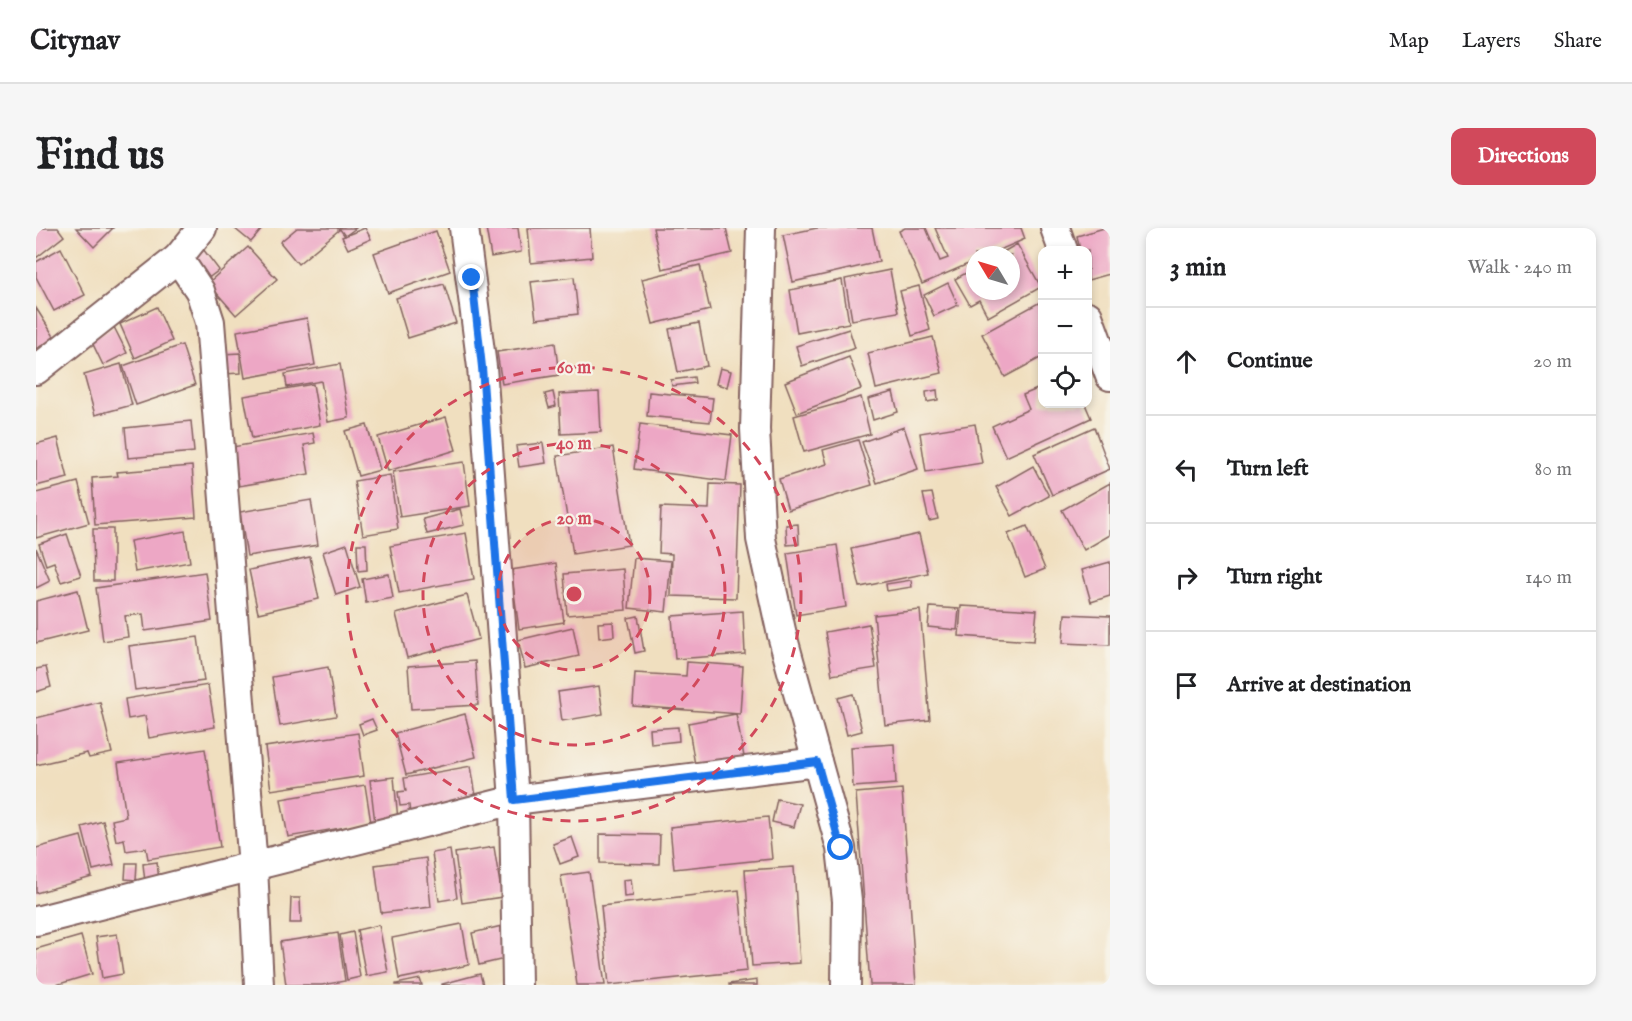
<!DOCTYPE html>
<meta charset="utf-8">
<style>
body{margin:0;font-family:"IM FELL English",serif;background:#f6f6f6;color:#202124}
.controls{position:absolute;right:18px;top:18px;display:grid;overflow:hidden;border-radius:12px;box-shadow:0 3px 9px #0003}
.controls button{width:54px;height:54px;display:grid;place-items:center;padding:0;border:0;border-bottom:2px solid #e0e0e0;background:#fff;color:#202124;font:30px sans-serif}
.compass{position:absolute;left:930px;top:18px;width:54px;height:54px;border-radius:50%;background:#fff;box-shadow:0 3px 9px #0003;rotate:308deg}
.stop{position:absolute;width:18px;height:18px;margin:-14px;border:4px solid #1a73e8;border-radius:50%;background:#fff}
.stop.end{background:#1a73e8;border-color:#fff;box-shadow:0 2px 6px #0008}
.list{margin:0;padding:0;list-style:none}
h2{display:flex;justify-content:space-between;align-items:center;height:78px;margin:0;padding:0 24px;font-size:26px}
h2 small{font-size:20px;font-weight:400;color:#757577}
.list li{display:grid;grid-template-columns:39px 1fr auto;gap:18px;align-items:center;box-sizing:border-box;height:108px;padding:0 24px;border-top:2px solid #e0e0e0}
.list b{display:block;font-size:22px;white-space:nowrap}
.list em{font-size:20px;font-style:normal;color:#757577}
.icon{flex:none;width:33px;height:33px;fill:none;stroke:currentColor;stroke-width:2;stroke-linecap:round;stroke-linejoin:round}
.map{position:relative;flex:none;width:1074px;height:757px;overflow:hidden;border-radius:12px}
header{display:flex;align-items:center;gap:36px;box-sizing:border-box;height:84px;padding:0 30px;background:#fff;border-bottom:2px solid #e0e0e0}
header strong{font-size:28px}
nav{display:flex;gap:33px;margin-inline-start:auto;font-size:21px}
.intro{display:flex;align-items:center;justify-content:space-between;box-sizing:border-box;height:144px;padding:0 36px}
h1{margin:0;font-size:42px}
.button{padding:15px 27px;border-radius:12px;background:#d1495b;color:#fff;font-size:21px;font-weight:700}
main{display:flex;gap:36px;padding:0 36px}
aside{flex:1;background:#fff;border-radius:12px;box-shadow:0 3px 9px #0003}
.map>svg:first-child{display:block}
.building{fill:#eda7c5}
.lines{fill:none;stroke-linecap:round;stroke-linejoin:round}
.street-casing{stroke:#84625f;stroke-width:32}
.street{stroke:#fff;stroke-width:28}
.route{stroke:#1a73e8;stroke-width:8}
.ring{fill:none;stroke:#d1495b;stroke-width:3;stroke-dasharray:10 8}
.centre{fill:#d1495b;stroke:#f7f3e8;stroke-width:3}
.ring-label{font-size:18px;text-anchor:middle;font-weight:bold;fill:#d1495b;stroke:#f7f3e8;stroke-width:4.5;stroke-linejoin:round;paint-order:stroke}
</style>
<header>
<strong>Citynav</strong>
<nav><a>Map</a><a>Layers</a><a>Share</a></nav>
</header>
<div class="intro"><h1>Find us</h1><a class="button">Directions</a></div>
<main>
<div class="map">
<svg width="1074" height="757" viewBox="0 0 1074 757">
<rect width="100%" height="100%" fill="#f7f3e8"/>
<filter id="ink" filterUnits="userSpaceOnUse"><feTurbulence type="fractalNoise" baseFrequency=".0167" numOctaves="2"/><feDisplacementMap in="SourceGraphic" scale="12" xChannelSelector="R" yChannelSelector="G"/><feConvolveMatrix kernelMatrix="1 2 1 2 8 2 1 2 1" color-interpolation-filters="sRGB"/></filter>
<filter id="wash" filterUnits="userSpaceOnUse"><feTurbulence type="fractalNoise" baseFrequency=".008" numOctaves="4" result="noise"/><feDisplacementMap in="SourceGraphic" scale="24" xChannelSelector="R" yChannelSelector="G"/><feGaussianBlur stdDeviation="1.35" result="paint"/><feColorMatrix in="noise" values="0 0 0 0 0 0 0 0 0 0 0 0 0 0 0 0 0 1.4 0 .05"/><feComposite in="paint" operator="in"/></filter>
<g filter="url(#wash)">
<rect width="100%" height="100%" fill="#f0dfbf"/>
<g id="blocks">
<g class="building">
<path d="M 0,0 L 22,0 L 28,8 L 0,30 Z"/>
<path d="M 40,0 L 77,0 L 58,19 Z"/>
<path d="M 198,0 L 227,0 L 215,14 Z"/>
<path d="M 261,0 L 301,0 L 303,2 L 262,36 L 244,14 Z"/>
<path d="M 303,0 L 320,0 L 309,8 Z"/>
<path d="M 329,0 L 335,11 L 312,21 L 306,9 Z"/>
<path d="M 450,0 L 482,0 L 485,24 L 455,29 Z"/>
<path d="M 492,0 L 554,0 L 556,29 L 495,35 Z"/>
<path d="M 617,0 L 690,0 L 696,25 L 626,41 Z"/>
<path d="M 781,0 L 836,0 L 843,34 L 757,54 L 747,7 Z"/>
<path d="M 869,0 L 890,0 L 904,33 L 912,30 L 899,0 L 985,0 L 989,11 L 952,27 L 939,27 L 939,33 L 886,56 L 863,3 Z"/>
<path d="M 1068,0 L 1074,0 L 1074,46 L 1052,52 L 1052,22 L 1044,22 L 1041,8 Z"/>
<path d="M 400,3 L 414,43 L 352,65 L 338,25 Z"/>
<path d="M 981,16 L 1005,59 L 952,89 L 943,72 L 934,77 L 919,51 L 939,40 L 939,63 L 975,63 L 975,27 L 962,27 Z"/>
<path d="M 212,19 L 241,51 L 200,87 L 172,55 Z"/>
<path d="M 25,20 L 49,67 L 18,83 L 0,49 L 0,34 Z"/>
<path d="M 167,21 L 183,42 L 167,54 L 151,32 Z"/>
<path d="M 664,37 L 674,82 L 617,96 L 606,51 Z"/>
<path d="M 854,42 L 862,84 L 816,92 L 809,51 Z"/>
<path d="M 538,49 L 542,86 L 500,91 L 495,54 Z"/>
<path d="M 806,52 L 813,95 L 761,105 L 754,62 Z"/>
<path d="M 912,55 L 922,77 L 898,88 L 888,67 Z"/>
<path d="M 408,56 L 420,95 L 372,110 L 360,70 Z"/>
<path d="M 883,58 L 894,102 L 876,108 L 864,63 Z"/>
<path d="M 1006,73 L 1006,129 L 969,149 L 946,106 Z"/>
<path d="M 121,79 L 136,113 L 99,130 L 84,96 Z"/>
<path d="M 0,80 L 19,110 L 0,121 Z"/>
<path d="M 271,90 L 279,137 L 209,150 L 201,103 Z"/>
<path d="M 663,95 L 671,138 L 642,144 L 633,101 Z"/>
<path d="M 78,99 L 91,125 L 67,137 L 54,110 Z"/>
<path d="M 813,101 L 819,120 L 766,138 L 760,118 Z"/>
<path d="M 897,109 L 906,145 L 840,161 L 832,125 Z"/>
<path d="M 519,115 L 523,147 L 466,156 L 461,124 Z"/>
<path d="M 146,117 L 159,157 L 100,177 L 87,138 Z"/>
<path d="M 204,125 L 205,145 L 187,146 L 186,126 Z"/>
<path d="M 813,129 L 825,161 L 761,185 L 749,154 Z"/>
<path d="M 85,136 L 96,177 L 59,187 L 48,147 Z"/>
<path d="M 304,136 L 313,190 L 292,194 L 285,153 L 251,159 L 249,146 Z"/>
<path d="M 684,140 L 695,143 L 691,159 L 680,156 Z"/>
<path d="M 658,149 L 659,155 L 636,158 L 635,152 Z"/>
<path d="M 277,156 L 284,197 L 216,210 L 208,168 Z"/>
<path d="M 1006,159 L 1006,176 L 1049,176 L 1055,190 L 970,229 L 956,198 L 993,181 L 987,167 Z"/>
<path d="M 901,162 L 902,172 L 891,174 L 890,164 Z"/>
<path d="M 517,164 L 520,178 L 513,180 L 509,166 Z"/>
<path d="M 563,164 L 565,204 L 525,206 L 523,166 Z"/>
<path d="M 613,164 L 677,170 L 674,194 L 611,188 Z"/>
<path d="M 857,164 L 862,184 L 837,192 L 832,171 Z"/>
<path d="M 825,169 L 834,206 L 768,224 L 758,188 Z"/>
<path d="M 410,189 L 420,222 L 352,243 L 342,209 Z"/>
<path d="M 155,193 L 158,224 L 92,230 L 89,200 Z"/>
<path d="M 604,196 L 696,207 L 690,253 L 598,241 Z"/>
<path d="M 939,196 L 946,235 L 890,244 L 884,205 Z"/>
<path d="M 331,197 L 344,242 L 322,248 L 309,203 Z"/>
<path d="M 868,199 L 882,241 L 841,255 L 826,214 Z"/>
<path d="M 1058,199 L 1074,241 L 1016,267 L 998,226 Z"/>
<path d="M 277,205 L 279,215 L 268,217 L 273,246 L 203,258 L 196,219 Z"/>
<path d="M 22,210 L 32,250 L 0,258 L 0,216 Z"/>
<path d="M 822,212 L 836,257 L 752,282 L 743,251 L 791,236 L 787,222 Z"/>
<path d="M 507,215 L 510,235 L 483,239 L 480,218 Z"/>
<path d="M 577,219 L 593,317 L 537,326 L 521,228 Z"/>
<path d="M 428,234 L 434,278 L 364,289 L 357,244 Z"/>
<path d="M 156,238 L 160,289 L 59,297 L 56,250 L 82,248 L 81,244 Z"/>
<path d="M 997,238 L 1013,268 L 976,288 L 960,259 Z"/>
<path d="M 354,247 L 362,301 L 327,307 L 318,253 Z"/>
<path d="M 42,254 L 53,295 L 0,310 L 0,265 Z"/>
<path d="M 1074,255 L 1074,307 L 1048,322 L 1026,282 Z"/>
<path d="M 674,256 L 704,257 L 700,370 L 635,368 L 636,326 L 623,325 L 625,279 L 673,281 Z"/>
<path d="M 896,265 L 902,291 L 893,293 L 887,266 Z"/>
<path d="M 275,272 L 282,317 L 211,328 L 204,284 Z"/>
<path d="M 424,281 L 428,297 L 391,306 L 387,291 Z"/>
<path d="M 762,296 L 763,316 L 751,317 L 750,297 Z"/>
<path d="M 991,298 L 1009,341 L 989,349 L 972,306 Z"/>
<path d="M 57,301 L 77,301 L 77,353 L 58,353 Z"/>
<path d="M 149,303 L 154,334 L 99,344 L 94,313 Z"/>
<path d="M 430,305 L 438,351 L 363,365 L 354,318 Z"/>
<path d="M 31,306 L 45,348 L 25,354 L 18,334 L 10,337 L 3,316 Z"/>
<path d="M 883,306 L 892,345 L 824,359 L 815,321 Z"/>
<path d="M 311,316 L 324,359 L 300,367 L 287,324 Z"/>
<path d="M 321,316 L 330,316 L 331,342 L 322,343 Z"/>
<path d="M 801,317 L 810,379 L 760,387 L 751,325 Z"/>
<path d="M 0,320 L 14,353 L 0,360 Z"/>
<path d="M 274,329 L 283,371 L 222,385 L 213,342 Z"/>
<path d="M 598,330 L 635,333 L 630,384 L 593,380 Z"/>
<path d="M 1074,334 L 1074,368 L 1055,374 L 1046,342 Z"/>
<path d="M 520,335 L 528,394 L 483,401 L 475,342 Z"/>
<path d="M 587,341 L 590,382 L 531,387 L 528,346 Z"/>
<path d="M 169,344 L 176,393 L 109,403 L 107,386 L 89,388 L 92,409 L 67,413 L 60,360 Z"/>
<path d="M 353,346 L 357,370 L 330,375 L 326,351 Z"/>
<path d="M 875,352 L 876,359 L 851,363 L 850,356 Z"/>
<path d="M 42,362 L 52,402 L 0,415 L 0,373 Z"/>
<path d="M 431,367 L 443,411 L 371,430 L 360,386 Z"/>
<path d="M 925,378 L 1001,382 L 998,413 L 923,408 Z"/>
<path d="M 894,379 L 923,381 L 921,402 L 892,399 Z"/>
<path d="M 884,382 L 894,492 L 849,497 L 838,387 Z"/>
<path d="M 707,383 L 709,426 L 639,431 L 636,388 Z"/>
<path d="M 1029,386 L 1074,388 L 1074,417 L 1027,415 Z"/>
<path d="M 602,388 L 608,423 L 599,425 L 592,390 Z"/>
<path d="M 577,394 L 578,408 L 563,410 L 562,395 Z"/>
<path d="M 833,396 L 840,440 L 796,447 L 789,404 Z"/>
<path d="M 537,399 L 543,428 L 489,440 L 482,412 Z"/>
<path d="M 162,409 L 168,453 L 99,462 L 93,418 Z"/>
<path d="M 439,433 L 442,477 L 375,481 L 372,438 Z"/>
<path d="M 651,434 L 707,438 L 704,486 L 597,478 L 599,445 L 650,448 Z"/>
<path d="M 10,439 L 15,459 L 0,464 L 0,441 Z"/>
<path d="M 292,439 L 300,488 L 244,498 L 236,449 Z"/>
<path d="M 172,457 L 179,499 L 113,510 L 109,488 L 92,491 L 89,471 Z"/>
<path d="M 563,458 L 567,486 L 526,493 L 522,464 Z"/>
<path d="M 817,466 L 826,503 L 811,507 L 802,470 Z"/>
<path d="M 64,474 L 76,525 L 53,530 L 51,525 L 0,537 L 0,490 Z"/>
<path d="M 429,486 L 440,529 L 370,547 L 359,505 Z"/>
<path d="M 700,486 L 709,534 L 660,543 L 652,495 Z"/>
<path d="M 336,491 L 341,502 L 327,507 L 323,496 Z"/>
<path d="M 642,499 L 643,513 L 615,516 L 614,501 Z"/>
<path d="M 322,505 L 328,548 L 235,562 L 229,519 Z"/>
<path d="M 858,516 L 860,556 L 817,559 L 815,519 Z"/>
<path d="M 169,521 L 184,619 L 112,631 L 110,620 L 90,623 L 88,611 L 80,613 L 76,592 L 90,589 L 82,535 Z"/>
<path d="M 435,538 L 441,574 L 374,586 L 373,577 L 364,578 L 362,564 L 370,563 L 368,550 Z"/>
<path d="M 358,549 L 362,592 L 339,595 L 334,552 Z"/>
<path d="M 329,557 L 335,595 L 252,609 L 245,571 Z"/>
<path d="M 866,561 L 880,757 L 834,757 L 820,565 Z"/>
<path d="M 741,571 L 764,576 L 758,599 L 736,594 Z"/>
<path d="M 732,589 L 736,631 L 638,641 L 634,599 Z"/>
<path d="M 67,593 L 78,637 L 57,642 L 46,599 Z"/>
<path d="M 564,606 L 624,607 L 623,636 L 564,635 Z"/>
<path d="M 45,608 L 56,649 L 0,665 L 0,620 Z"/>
<path d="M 536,609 L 543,629 L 524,636 L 517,616 Z"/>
<path d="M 458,619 L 466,669 L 426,675 L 419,625 Z"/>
<path d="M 414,622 L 421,670 L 403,673 L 396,625 Z"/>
<path d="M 390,630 L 395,679 L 345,685 L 339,637 Z"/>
<path d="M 121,634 L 123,653 L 109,654 L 107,636 Z"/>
<path d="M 90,635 L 101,635 L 100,652 L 89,651 Z"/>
<path d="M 758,639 L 764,735 L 716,738 L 709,642 Z"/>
<path d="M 553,644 L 569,757 L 541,757 L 525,648 Z"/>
<path d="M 595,651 L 597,668 L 588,669 L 587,652 Z"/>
<path d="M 703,662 L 711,743 L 573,757 L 565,678 Z"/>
<path d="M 255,670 L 264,670 L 265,695 L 254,695 Z"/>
<path d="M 426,696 L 433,737 L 363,751 L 356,710 Z"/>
<path d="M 343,697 L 352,744 L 330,748 L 321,702 Z"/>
<path d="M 470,697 L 477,729 L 443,737 L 436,705 Z"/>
<path d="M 317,704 L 324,749 L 311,752 L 304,707 Z"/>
<path d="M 302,705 L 309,753 L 286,757 L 250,757 L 244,714 Z"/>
<path d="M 81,706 L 87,746 L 66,750 L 60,709 Z"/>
<path d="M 45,708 L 56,746 L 20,757 L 0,757 L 0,721 Z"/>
<path d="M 444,746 L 447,757 L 406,757 L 406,756 Z"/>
<path d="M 384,751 L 386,757 L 360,757 L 360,756 Z"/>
<path d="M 721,752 L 721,757 L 693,757 L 693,756 Z"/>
</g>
</g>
</g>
<g filter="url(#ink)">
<use href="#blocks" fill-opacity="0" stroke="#84625f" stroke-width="1.5"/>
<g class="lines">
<g class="street-casing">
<g id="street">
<path d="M 428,0 L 446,139 L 478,572 L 481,757"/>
<path d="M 725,0 L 719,201 L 725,311 L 746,407 L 805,620 L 811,673 L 810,757"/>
<path d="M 1019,0 L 1027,22"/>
<path d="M 142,30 L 164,63 L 174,94 L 217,639 L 223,757"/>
<path d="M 1052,88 L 1074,148"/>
<path d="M 0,142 L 142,30 L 166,0"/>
<path d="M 0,693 L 478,572 L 781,534"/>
</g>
</g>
<use href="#street" class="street"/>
</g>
</g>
<g class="lines" filter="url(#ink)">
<path class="route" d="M 436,50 L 446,139 L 478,572 L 781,534 L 805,620"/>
</g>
<circle cx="538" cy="366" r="76" fill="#d1495b" fill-opacity=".12"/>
<g class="ring">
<circle cx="538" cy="366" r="76"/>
<circle cx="538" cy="366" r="151"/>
<circle cx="538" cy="366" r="227"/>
</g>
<circle cx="538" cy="366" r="9" class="centre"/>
<g class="ring-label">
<text x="538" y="145">60 m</text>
<text x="538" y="221">40 m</text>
<text x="538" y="296">20 m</text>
</g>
</svg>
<div class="controls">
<button>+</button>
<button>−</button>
<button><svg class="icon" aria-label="locate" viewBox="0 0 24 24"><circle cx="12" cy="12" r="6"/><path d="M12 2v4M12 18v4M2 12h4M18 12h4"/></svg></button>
</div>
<svg class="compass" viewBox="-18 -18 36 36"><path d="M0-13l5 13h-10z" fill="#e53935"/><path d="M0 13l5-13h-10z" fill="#757577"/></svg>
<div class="stop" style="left:805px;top:620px"></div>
<div class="stop end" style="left:436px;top:50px"></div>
</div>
<aside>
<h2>3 min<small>Walk · 240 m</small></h2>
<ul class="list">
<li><svg class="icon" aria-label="ahead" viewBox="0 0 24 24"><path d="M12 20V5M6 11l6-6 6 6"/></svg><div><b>Continue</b></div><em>20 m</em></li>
<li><svg class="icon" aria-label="left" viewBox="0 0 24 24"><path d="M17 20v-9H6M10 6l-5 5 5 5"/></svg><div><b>Turn left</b></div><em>80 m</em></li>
<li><svg class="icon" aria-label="right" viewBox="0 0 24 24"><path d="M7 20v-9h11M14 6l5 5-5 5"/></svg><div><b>Turn right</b></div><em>140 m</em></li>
<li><svg class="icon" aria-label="arrive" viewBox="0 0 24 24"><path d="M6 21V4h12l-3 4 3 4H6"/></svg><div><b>Arrive at destination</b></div></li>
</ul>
</aside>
</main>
